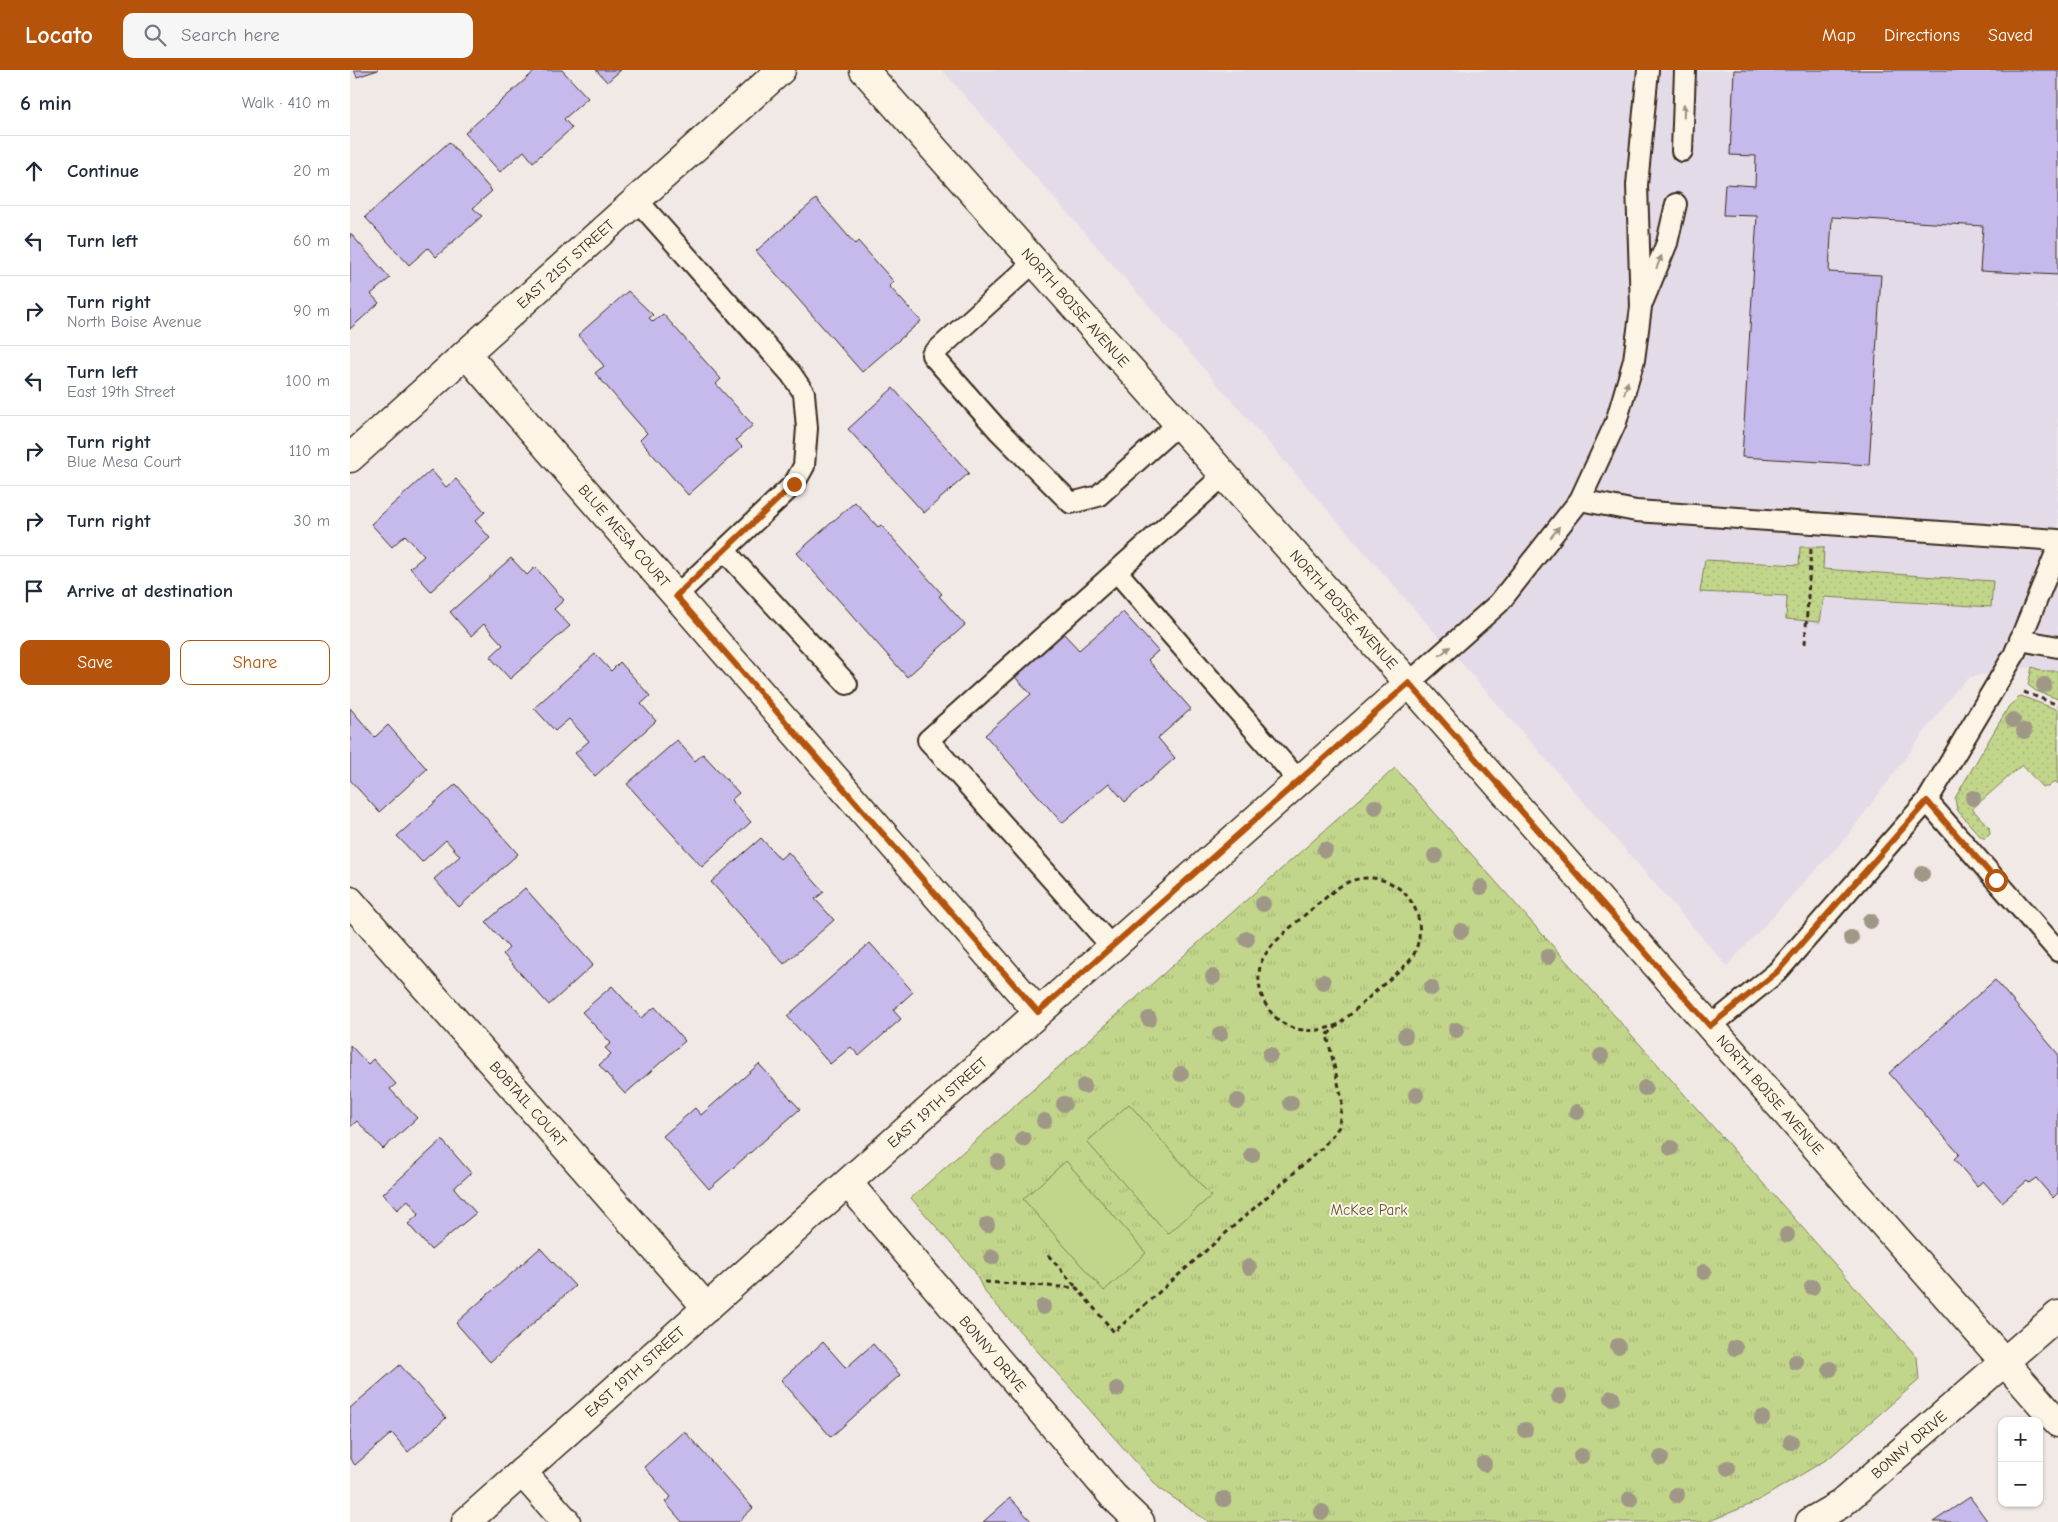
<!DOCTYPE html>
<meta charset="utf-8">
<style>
body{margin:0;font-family:"Comic Neue",sans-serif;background:#f6f6f7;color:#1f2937}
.controls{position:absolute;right:15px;bottom:15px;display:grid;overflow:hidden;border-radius:10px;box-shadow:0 1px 4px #0004}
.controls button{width:45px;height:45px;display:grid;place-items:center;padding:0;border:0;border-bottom:1px solid #e0e1e3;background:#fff;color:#1f2937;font:25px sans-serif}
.stop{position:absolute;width:15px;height:15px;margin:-11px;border:4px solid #b45309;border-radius:50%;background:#fff}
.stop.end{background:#b45309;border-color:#fff;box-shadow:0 1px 5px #0008}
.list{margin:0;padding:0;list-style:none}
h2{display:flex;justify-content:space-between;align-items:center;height:65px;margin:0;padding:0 20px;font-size:21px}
h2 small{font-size:16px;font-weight:400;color:#747a83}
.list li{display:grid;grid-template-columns:32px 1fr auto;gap:15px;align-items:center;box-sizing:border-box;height:70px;padding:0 20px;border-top:1px solid #e0e1e3}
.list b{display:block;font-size:19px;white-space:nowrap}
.list p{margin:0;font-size:16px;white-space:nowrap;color:#747a83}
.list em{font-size:16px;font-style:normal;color:#747a83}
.actions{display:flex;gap:10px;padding:15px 20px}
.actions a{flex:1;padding:11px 0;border:1px solid #b45309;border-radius:10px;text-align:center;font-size:18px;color:#b45309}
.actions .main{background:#b45309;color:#fff}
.icon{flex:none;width:28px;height:28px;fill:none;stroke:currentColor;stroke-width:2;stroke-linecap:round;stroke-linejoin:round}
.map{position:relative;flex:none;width:1708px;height:1452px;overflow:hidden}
header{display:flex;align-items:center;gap:30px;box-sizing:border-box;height:70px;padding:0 25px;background:#b45309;color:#fff}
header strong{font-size:24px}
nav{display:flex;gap:28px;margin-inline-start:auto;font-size:18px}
.search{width:350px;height:45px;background:#f6f6f7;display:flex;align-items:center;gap:12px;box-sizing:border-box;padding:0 18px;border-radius:10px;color:#747a83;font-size:19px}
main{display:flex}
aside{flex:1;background:#fff}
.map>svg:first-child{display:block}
.built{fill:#e4dbe8}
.grass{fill:url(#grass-dots);stroke:#7e8054}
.park{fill:url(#park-tufts);stroke:#7e8054}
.garden{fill:#c2d68b;stroke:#7e8054}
.building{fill:#c6b9eb;stroke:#3b2a1e}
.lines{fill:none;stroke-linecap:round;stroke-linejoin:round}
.lane-casing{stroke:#3b2a1e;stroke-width:24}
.street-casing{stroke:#3b2a1e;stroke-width:31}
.secondary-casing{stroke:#3b2a1e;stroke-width:31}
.path{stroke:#3b2a1e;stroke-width:3;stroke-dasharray:5 4;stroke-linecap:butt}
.lane{stroke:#fcf5e5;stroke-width:20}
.street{stroke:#fcf5e5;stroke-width:28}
.secondary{stroke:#fcf5e5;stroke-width:28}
.tree{fill:#a09887}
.oneway{fill:#9c9082}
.route{stroke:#b45309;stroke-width:6}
.labels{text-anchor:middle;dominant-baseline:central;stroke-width:4;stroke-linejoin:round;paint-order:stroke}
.street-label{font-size:15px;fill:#3b2a1e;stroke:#fcf5e5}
.park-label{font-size:15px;fill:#5d5539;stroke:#fcf5e5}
</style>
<header>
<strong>Locato</strong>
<div class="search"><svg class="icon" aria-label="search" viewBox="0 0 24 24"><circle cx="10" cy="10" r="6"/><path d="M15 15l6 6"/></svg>Search here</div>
<nav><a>Map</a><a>Directions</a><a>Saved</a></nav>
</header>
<main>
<aside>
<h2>6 min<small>Walk · 410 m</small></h2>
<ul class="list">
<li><svg class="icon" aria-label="ahead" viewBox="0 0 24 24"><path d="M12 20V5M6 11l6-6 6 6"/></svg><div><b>Continue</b></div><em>20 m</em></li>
<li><svg class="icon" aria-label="left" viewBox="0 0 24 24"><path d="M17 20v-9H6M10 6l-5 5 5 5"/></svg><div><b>Turn left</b></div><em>60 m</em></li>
<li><svg class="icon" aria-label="right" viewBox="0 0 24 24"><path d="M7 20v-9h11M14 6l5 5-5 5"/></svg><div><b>Turn right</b><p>North Boise Avenue</p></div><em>90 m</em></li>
<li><svg class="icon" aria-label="left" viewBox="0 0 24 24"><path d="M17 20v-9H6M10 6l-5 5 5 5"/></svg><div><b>Turn left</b><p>East 19th Street</p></div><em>100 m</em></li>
<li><svg class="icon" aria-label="right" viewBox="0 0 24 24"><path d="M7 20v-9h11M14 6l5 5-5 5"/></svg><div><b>Turn right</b><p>Blue Mesa Court</p></div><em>110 m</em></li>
<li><svg class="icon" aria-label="right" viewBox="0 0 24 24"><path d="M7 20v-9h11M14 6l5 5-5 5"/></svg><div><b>Turn right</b></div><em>30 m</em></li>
<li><svg class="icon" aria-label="arrive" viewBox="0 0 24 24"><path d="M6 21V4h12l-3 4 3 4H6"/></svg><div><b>Arrive at destination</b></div></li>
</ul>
<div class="actions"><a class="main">Save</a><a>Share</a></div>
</aside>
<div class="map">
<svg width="1708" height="1452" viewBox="0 0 1708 1452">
<defs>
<pattern id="grass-dots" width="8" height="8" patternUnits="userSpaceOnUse" patternTransform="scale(1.25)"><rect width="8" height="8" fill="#c2d68b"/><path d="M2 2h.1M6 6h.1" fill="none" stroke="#a8b878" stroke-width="1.8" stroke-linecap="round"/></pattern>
<pattern id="park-tufts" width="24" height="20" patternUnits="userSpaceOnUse" patternTransform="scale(1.25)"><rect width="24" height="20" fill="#c2d68b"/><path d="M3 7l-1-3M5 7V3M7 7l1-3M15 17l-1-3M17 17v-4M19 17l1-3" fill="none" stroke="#a8b878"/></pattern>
</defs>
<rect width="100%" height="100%" fill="#f1e9e6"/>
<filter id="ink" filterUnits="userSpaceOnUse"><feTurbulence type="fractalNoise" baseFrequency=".02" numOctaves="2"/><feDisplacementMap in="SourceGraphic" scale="10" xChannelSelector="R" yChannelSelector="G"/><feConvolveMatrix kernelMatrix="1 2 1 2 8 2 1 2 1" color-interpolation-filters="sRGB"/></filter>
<g filter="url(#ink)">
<path class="built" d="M 592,0 L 1708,0 L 1708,601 L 1693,601 L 1682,597 L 1620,607 L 1605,621 L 1499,764 L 1377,896 Z"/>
<g class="grass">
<path d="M 1450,477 L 1474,477 L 1473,499 L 1643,511 L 1641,537 L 1474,527 L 1470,552 L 1436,549 L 1437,526 L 1350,522 L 1355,490 L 1449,495 Z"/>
<path d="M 1682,597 L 1693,601 L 1708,601 L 1708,629 L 1686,621 L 1678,615 Z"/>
<path d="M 1671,626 L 1708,640 L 1708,714 L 1705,711 L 1698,717 L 1692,717 L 1672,695 L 1622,739 L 1639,757 L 1640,764 L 1635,769 L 1630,766 L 1607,740 L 1605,728 L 1659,636 Z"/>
</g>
<path class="park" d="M 1045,698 L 1567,1287 L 1569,1310 L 1479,1388 L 1404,1433 L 1357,1452 L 859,1452 L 809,1418 L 634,1221 L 624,1200 L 561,1128 Z"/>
<g class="garden">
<path d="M 779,1034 L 861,1126 L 818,1164 L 737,1072 Z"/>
<path d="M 716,1091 L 796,1183 L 754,1221 L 673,1129 Z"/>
</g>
<g class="building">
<path d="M 4,0 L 28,0 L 7,7 Z"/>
<path d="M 186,0 L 212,0 L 238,28 L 214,49 L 222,58 L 183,92 L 174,81 L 150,102 L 115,63 Z"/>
<path d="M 246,0 L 271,0 L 257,12 Z"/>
<path d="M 1384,0 L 1708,0 L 1708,205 L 1630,201 L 1633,156 L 1482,147 L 1479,202 L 1531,205 L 1519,395 L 1392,387 L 1407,146 L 1373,145 L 1375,114 L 1405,116 L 1406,86 L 1380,85 Z"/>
<path d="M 99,72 L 142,121 L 123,138 L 132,146 L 86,187 L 78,178 L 59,195 L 15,147 Z"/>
<path d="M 466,129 L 505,174 L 508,171 L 544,212 L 539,216 L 571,251 L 512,302 L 406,181 Z"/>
<path d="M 0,163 L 40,208 L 21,224 L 29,233 L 0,259 Z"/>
<path d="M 278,221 L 303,245 L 299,248 L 303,252 L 313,244 L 371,309 L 366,314 L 403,355 L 386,370 L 392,377 L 338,425 L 290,370 L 297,363 L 245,303 L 254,296 L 228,265 Z"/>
<path d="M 543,318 L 619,403 L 574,443 L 498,359 Z"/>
<path d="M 81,400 L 96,417 L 106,409 L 135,442 L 125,451 L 140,468 L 81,521 L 60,498 L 74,486 L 55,465 L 42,477 L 21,454 Z"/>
<path d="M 505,432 L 528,457 L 531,455 L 592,524 L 589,526 L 615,555 L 557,607 L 447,483 Z"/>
<path d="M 161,488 L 177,505 L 185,497 L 214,530 L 204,539 L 220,556 L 160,609 L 140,587 L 153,575 L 134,554 L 121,566 L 100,542 Z"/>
<path d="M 773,542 L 808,581 L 798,590 L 841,639 L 808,668 L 825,688 L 775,732 L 759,713 L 712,753 L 635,665 L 681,624 L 664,606 L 713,563 L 729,580 Z"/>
<path d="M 245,584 L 261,601 L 270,592 L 300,626 L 291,634 L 306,651 L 245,706 L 225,683 L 239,671 L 219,649 L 205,661 L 184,638 Z"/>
<path d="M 0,638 L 25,667 L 38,655 L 77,699 L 29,742 L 0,710 Z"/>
<path d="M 327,670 L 345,691 L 353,684 L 389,723 L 381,730 L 401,752 L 352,797 L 277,714 Z"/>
<path d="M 106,714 L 168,784 L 109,837 L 84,809 L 110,786 L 96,770 L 72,792 L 47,766 Z"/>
<path d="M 411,768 L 430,789 L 438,782 L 474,822 L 465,829 L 484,850 L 434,894 L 361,812 Z"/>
<path d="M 175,818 L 243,895 L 199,935 L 153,884 L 159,878 L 136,852 Z"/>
<path d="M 520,873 L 563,922 L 543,940 L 551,949 L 509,986 L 501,977 L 480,994 L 437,946 Z"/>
<path d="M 1645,910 L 1708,984 L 1708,1123 L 1703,1128 L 1686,1108 L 1679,1113 L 1677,1111 L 1652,1132 L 1633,1111 L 1627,1116 L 1604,1089 L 1609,1084 L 1539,1003 Z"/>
<path d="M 262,916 L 291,948 L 305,937 L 335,971 L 275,1024 L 249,995 L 261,984 L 255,978 L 261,973 L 232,942 Z"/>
<path d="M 0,975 L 18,994 L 23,989 L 46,1014 L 40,1019 L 67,1048 L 33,1079 L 7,1051 L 0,1057 Z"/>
<path d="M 409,994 L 450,1039 L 359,1119 L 313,1066 L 345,1038 L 351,1045 Z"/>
<path d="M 92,1070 L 121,1103 L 104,1118 L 126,1143 L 81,1180 L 58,1154 L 69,1144 L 58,1130 L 47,1140 L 33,1124 Z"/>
<path d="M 190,1178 L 225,1216 L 140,1292 L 106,1253 Z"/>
<path d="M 473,1272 L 496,1298 L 523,1274 L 550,1305 L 481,1367 L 431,1310 Z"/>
<path d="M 50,1295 L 96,1348 L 58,1382 L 42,1363 L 5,1395 L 0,1389 L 0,1338 Z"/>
<path d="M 334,1361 L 403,1438 L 388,1452 L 332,1452 L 315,1432 L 321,1427 L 294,1397 Z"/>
<path d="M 1620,1427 L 1638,1452 L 1583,1452 Z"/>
<path d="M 660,1428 L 682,1452 L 633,1452 Z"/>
</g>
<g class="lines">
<g class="lane-casing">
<g id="lane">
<path d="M 1332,81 L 1335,0"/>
<path d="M 287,130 L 441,304 L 454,323 L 457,358 L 454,396 L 444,414 L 326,526"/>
<path d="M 684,192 L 582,285 L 649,361 L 721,433 L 748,426 L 828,354"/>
<path d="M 1293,231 L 1317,173 L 1326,134"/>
<path d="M 1230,430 L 1286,441 L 1708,470"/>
<path d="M 374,480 L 497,614"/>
<path d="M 767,502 L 949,711"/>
<path d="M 1670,570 L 1708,577"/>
<path d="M 1059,613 L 1149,533 L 1230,430 L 1266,352 L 1284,290 L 1291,237 L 1287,115 L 1298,0"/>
<path d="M 1577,731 L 1708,881"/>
<path d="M 762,877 L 578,670 L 874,405"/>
<path d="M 1361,956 L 1427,902 L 1577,731 L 1664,585 L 1708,478"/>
</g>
</g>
<g class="street-casing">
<g id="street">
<path id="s1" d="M 116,284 L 688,942"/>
<path id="s2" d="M 0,388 L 431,0"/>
<path id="s3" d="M 0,831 L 357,1238"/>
<path id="s4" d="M 498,1113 L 763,1426 L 790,1452"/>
<path d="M 172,1402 L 216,1452"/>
<path id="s5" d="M 116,1452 L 1059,613"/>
<path id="s6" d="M 1460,1452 L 1491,1434 L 1708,1245"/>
</g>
</g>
<g class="secondary-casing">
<g id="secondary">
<path id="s7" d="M 514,0 L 1059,613 L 1708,1353"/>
</g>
</g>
<g class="path">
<path d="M 1455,574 L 1461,479"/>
<path d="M 1674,622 L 1708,635"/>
<path d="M 698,1185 L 727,1218"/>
<path d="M 635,1212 L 727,1218 L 764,1262 L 972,1078 L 989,1057 L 992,1030 L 977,965 C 999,946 1020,926 1042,907 C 1048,901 1059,894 1063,886 C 1090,832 1027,781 980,824 C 963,839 917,873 911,893 C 902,923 922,957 953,960 C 967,962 978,958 990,954"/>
</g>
<use href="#lane" class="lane"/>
<use href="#street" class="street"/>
<use href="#secondary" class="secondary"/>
</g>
<g class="tree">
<circle cx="1694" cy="615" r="8"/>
<circle cx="1663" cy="650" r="8"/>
<circle cx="1674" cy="661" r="8"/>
<circle cx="1623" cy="728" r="8"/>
<circle cx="1025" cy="737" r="8"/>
<circle cx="975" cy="780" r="8"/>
<circle cx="1085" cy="786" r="8"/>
<circle cx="1572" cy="804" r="8"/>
<circle cx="1131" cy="817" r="8"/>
<circle cx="913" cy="834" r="8"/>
<circle cx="1520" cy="851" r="8"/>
<circle cx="1111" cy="861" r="8"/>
<circle cx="1501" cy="868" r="8"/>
<circle cx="897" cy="869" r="8"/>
<circle cx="1198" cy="887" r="8"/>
<circle cx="863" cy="907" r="8"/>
<circle cx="973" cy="912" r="8"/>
<circle cx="1081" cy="918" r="8"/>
<circle cx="799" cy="949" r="8"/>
<circle cx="1106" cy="960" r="8"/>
<circle cx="870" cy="964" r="8"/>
<circle cx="1055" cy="966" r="8"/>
<circle cx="920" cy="985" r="8"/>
<circle cx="1251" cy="986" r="8"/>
<circle cx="831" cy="1004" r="8"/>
<circle cx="734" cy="1016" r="8"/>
<circle cx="1295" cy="1018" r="8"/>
<circle cx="1066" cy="1025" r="8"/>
<circle cx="888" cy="1031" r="8"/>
<circle cx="941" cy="1033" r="8"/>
<circle cx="714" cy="1034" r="8"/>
<circle cx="1227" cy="1042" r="8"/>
<circle cx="694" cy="1051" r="8"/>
<circle cx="673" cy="1069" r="8"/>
<circle cx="1321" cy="1078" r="8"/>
<circle cx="902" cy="1085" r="8"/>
<circle cx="648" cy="1092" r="8"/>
<circle cx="637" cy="1155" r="8"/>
<circle cx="1437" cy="1165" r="8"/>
<circle cx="642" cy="1187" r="8"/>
<circle cx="899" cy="1197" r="8"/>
<circle cx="1354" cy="1202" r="8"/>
<circle cx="1462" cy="1217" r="8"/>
<circle cx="693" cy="1237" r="8"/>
<circle cx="1268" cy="1276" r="8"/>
<circle cx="1385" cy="1278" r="8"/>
<circle cx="1446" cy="1292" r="8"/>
<circle cx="1480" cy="1299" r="8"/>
<circle cx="767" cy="1319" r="8"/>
<circle cx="1209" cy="1326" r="8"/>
<circle cx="1262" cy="1328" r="8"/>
<circle cx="1412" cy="1348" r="8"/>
<circle cx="1175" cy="1360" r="8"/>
<circle cx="1441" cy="1372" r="8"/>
<circle cx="1231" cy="1386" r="8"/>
<circle cx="1311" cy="1388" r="8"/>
<circle cx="1134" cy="1394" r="8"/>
<circle cx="1378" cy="1398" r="8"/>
<circle cx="1327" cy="1425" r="8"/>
<circle cx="874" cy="1429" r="8"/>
<circle cx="1280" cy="1429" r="8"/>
<circle cx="972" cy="1442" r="8"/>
</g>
<defs><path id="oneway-solid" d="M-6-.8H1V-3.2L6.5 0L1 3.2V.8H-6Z" transform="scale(1.25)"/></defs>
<g class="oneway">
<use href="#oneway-solid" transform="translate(1334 41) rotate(-88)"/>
<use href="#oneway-solid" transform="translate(1309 192) rotate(-68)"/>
<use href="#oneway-solid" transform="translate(1276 318) rotate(-74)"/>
<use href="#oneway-solid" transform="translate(1205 462) rotate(-52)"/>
<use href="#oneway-solid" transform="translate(1095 581) rotate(-41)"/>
</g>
</g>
<g class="lines" filter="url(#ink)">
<path class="route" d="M 444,414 L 326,526 L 688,942 L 1059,613 L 1360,956 L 1427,902 L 1577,731 L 1646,810"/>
</g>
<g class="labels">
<g class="street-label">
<text stroke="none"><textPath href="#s2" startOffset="290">EAST 21ST STREET</textPath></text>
<text stroke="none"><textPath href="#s7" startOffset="318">NORTH BOISE AVENUE</textPath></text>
<text stroke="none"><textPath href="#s1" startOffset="241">BLUE MESA COURT</textPath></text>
<text stroke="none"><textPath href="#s7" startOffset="722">NORTH BOISE AVENUE</textPath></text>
<text stroke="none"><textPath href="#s7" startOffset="1368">NORTH BOISE AVENUE</textPath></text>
<text stroke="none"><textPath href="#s5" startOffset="631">EAST 19TH STREET</textPath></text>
<text stroke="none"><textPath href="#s3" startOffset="270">BOBTAIL COURT</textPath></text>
<text stroke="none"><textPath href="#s4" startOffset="224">BONNY DRIVE</textPath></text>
<text stroke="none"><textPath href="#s5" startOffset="226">EAST 19TH STREET</textPath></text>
<text stroke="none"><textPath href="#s6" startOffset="126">BONNY DRIVE</textPath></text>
</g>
<g class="park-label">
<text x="1019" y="1140">McKee Park</text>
</g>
</g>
</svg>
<div class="controls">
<button>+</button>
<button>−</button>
</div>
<div class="stop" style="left:1646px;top:810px"></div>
<div class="stop end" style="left:444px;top:414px"></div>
</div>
</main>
